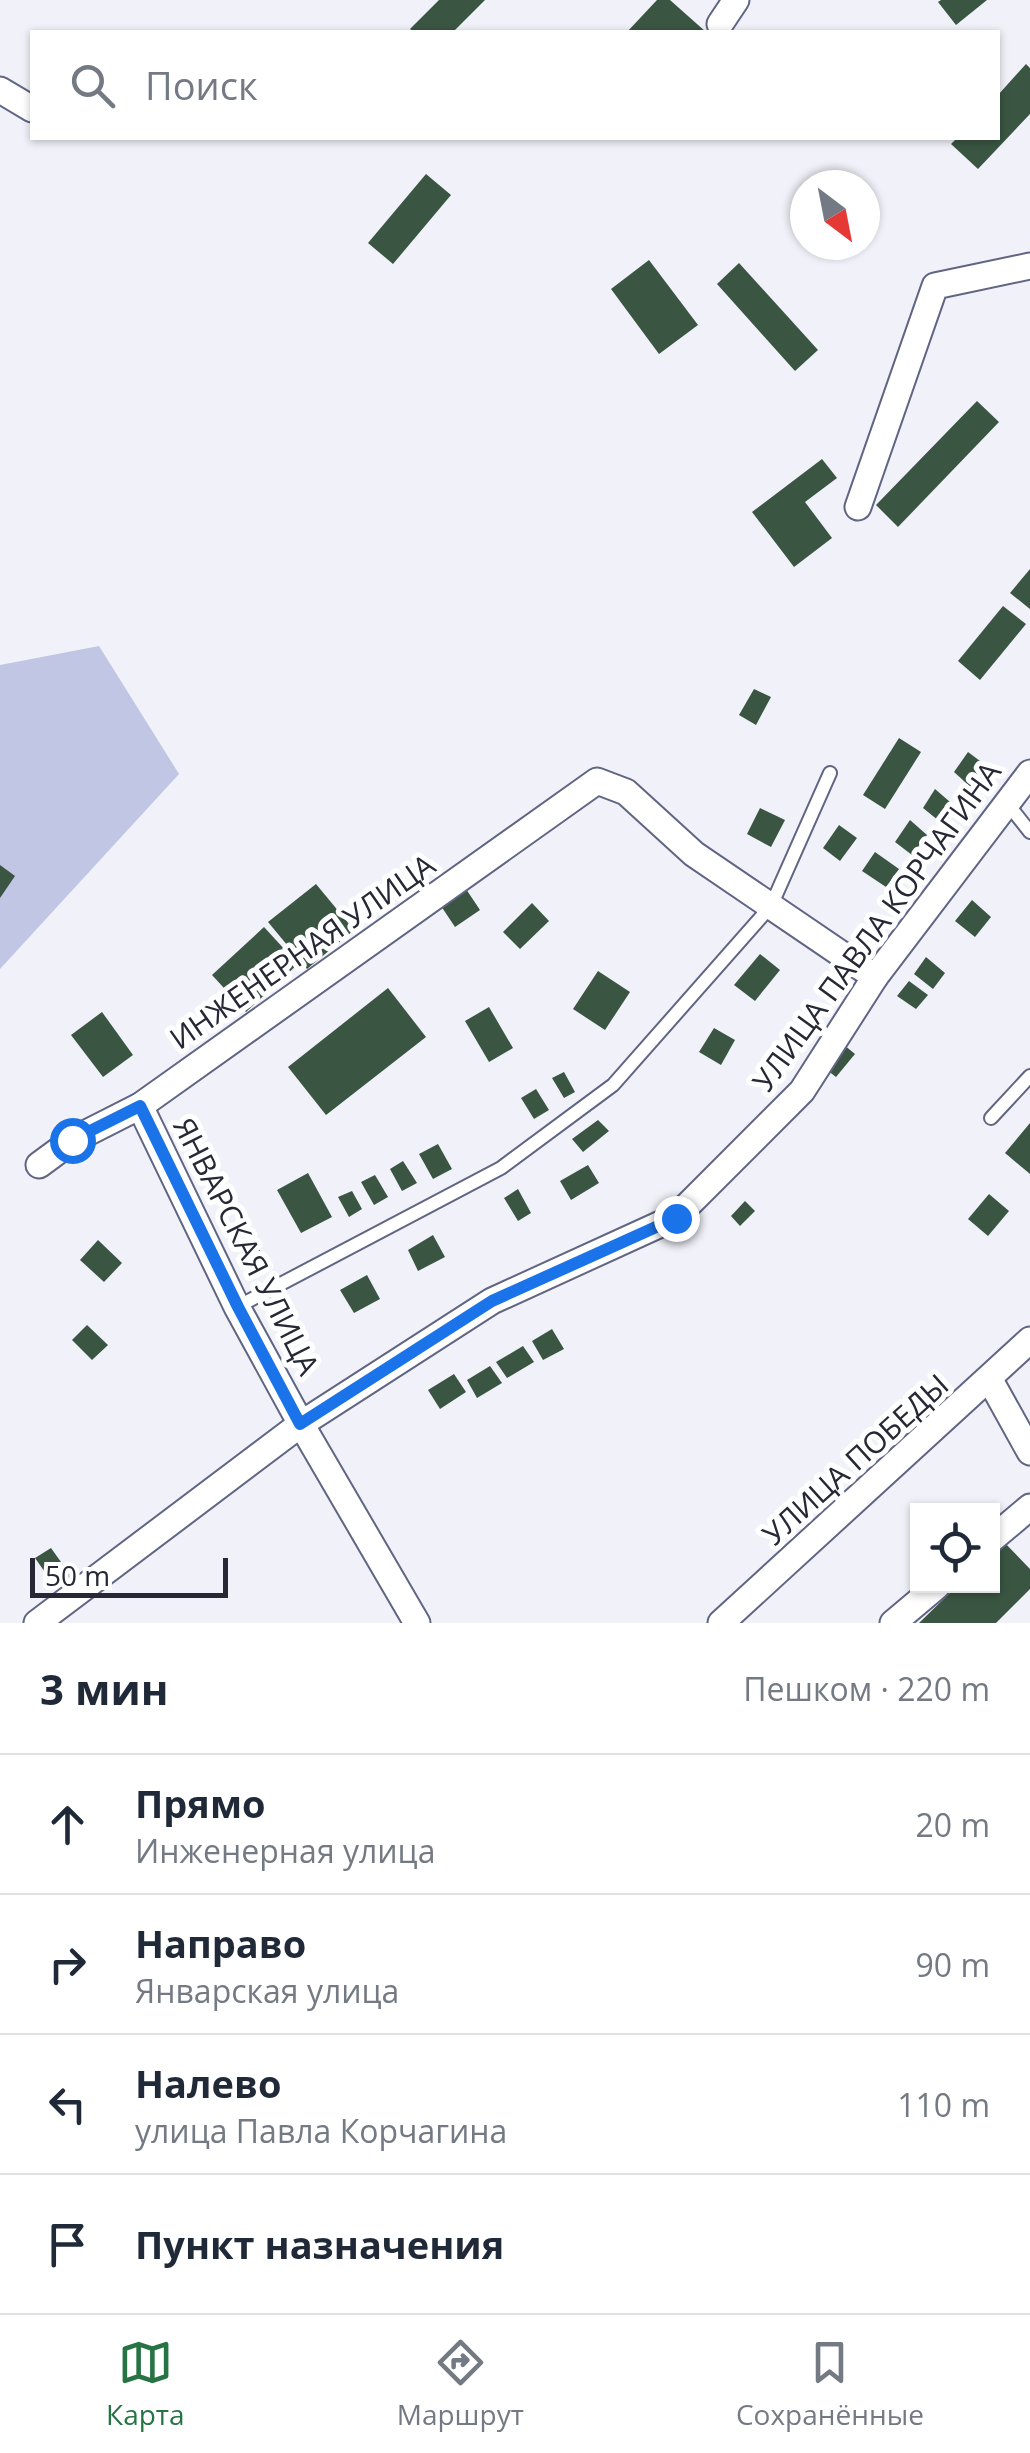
<!DOCTYPE html>
<html lang="ru">
<meta charset="utf-8">
<style>
body{margin:0;font-family:"Open Sans",sans-serif;background:#f2f2f3;color:#1f2937}
.controls{position:absolute;right:30px;bottom:30px;display:grid;overflow:hidden;border-radius:0px;box-shadow:0 2px 8px #0004}
.controls button{width:90px;height:90px;display:grid;place-items:center;padding:0;border:0;border-bottom:2px solid #e0e1e3;background:#fff;color:#1f2937;font:50px sans-serif}
.compass{position:absolute;left:790px;top:170px;width:90px;height:90px;border-radius:50%;background:#fff;box-shadow:0 2px 8px #0004;rotate:148deg}
.scale{position:absolute;left:30px;bottom:25px;width:198px;box-sizing:border-box;padding-left:10px;border:5px solid #262935;border-top:0;font-size:28px;line-height:35px;white-space:nowrap;color:#262935;-webkit-text-stroke:8px #fff;paint-order:stroke}
.stop{position:absolute;width:30px;height:30px;margin:-22px;border:8px solid #1a73e8;border-radius:50%;background:#fff}
.stop.end{background:#1a73e8;border-color:#fff;box-shadow:0 2px 10px #0008}
.list{margin:0;padding:0;list-style:none}
h2{display:flex;justify-content:space-between;align-items:center;height:130px;margin:0;padding:0 40px;font-size:42px}
h2 small{font-size:32px;font-weight:400;color:#747a83}
.list li{display:grid;grid-template-columns:65px 1fr auto;gap:30px;align-items:center;box-sizing:border-box;height:140px;padding:0 40px;border-top:2px solid #e0e1e3}
.list b{display:block;font-size:38px;white-space:nowrap}
.list p{margin:0;font-size:32px;white-space:nowrap;color:#747a83}
.list em{font-size:32px;font-style:normal;color:#747a83}
.icon{flex:none;width:55px;height:55px;fill:none;stroke:currentColor;stroke-width:2;stroke-linecap:round;stroke-linejoin:round}
.map{position:relative;flex:none;width:1030px;height:1623px;overflow:hidden}
.search{position:absolute;background:#fff;box-shadow:0 2px 8px #0004;left:30px;right:30px;top:30px;height:110px;display:flex;align-items:center;gap:25px;box-sizing:border-box;padding:0 35px;border-radius:0px;color:#747a83;font-size:38px}
.sheet{height:690px;background:#fff}
nav{display:flex;justify-content:space-around;align-items:center;box-sizing:border-box;height:140px;border-top:2px solid #e0e1e3;background:#fff;font-size:28px;color:#747a83}
nav a{display:grid;justify-items:center;gap:5px}
nav .on{color:#267444}
.map>svg:first-child{display:block}
.green{fill:#c0c6e4}
.building{fill:#3a5542}
.lines{fill:none;stroke-linecap:round;stroke-linejoin:round}
.service-casing{stroke:#5f6583;stroke-width:16}
.minor-casing{stroke:#5f6583;stroke-width:29}
.service{stroke:#fff;stroke-width:12}
.minor{stroke:#fff;stroke-width:25}
.route{stroke:#1a73e8;stroke-width:12}
.labels{text-anchor:middle;dominant-baseline:central;stroke-width:10;stroke-linejoin:round;paint-order:stroke}
.street-label{font-size:30px;fill:#262935;stroke:#fff}
</style>
<div class="map">
<svg width="1030" height="1623" viewBox="0 0 1030 1623">
<rect width="100%" height="100%" fill="#f1f2f9"/>
<path class="green" d="M 99,646 L 179,774 L 0,969 L 0,665 Z"/>
<g class="building">
<path d="M 439,0 L 485,0 L 453,32 L 414,32 L 410,29 Z"/>
<path d="M 657,0 L 670,0 L 706,32 L 627,32 Z"/>
<path d="M 941,0 L 987,0 L 956,25 L 938,2 Z"/>
<path d="M 1026,64 L 1030,68 L 1030,114 L 978,169 L 951,144 L 957,138 L 998,138 L 998,95 Z"/>
<path d="M 426,174 L 451,195 L 393,264 L 368,243 Z"/>
<path d="M 649,260 L 698,325 L 659,354 L 611,289 Z"/>
<path d="M 739,263 L 818,350 L 795,371 L 717,284 Z"/>
<path d="M 977,401 L 999,422 L 898,527 L 876,505 Z"/>
<path d="M 822,459 L 837,478 L 805,502 L 832,538 L 794,567 L 752,512 Z"/>
<path d="M 1030,569 L 1030,609 L 1010,593 Z"/>
<path d="M 1003,606 L 1026,624 L 980,680 L 958,661 Z"/>
<path d="M 754,689 L 771,697 L 756,725 L 739,715 Z"/>
<path d="M 899,738 L 921,752 L 885,809 L 863,795 Z"/>
<path d="M 968,752 L 992,770 L 976,792 L 954,772 Z"/>
<path d="M 935,789 L 957,808 L 944,825 L 923,808 Z"/>
<path d="M 760,808 L 785,820 L 771,847 L 747,834 Z"/>
<path d="M 910,820 L 927,835 L 912,855 L 895,842 Z"/>
<path d="M 839,825 L 857,838 L 840,861 L 823,848 Z"/>
<path d="M 875,852 L 899,869 L 886,887 L 862,871 Z"/>
<path d="M 0,865 L 15,876 L 0,898 Z"/>
<path d="M 316,884 L 354,930 L 307,969 L 268,922 Z"/>
<path d="M 466,889 L 480,910 L 455,927 L 441,906 Z"/>
<path d="M 972,900 L 991,917 L 975,937 L 955,921 Z"/>
<path d="M 532,903 L 549,921 L 520,949 L 503,932 Z"/>
<path d="M 264,927 L 298,964 L 246,1012 L 212,975 Z"/>
<path d="M 760,954 L 780,970 L 755,1001 L 734,985 Z"/>
<path d="M 926,957 L 945,973 L 933,989 L 914,974 Z"/>
<path d="M 598,971 L 630,992 L 605,1030 L 573,1009 Z"/>
<path d="M 909,981 L 928,995 L 916,1009 L 897,996 Z"/>
<path d="M 388,988 L 426,1037 L 326,1115 L 288,1067 Z"/>
<path d="M 489,1007 L 513,1048 L 489,1062 L 465,1021 Z"/>
<path d="M 102,1012 L 133,1055 L 103,1077 L 71,1035 Z"/>
<path d="M 714,1028 L 735,1040 L 721,1065 L 699,1052 Z"/>
<path d="M 838,1040 L 855,1054 L 836,1077 L 818,1063 Z"/>
<path d="M 564,1072 L 575,1092 L 564,1098 L 552,1078 Z"/>
<path d="M 536,1089 L 549,1110 L 534,1119 L 521,1098 Z"/>
<path d="M 598,1120 L 609,1131 L 583,1152 L 572,1139 Z"/>
<path d="M 1030,1123 L 1030,1174 L 1005,1153 Z"/>
<path d="M 438,1144 L 452,1169 L 433,1179 L 419,1154 Z"/>
<path d="M 403,1161 L 417,1183 L 402,1191 L 390,1169 Z"/>
<path d="M 588,1165 L 599,1183 L 571,1200 L 560,1181 Z"/>
<path d="M 308,1173 L 332,1217 L 301,1233 L 277,1190 Z"/>
<path d="M 375,1175 L 388,1197 L 374,1205 L 361,1182 Z"/>
<path d="M 518,1189 L 531,1213 L 518,1221 L 504,1198 Z"/>
<path d="M 352,1191 L 362,1209 L 349,1217 L 338,1197 Z"/>
<path d="M 989,1194 L 1009,1211 L 988,1236 L 968,1219 Z"/>
<path d="M 745,1201 L 755,1211 L 740,1226 L 731,1216 Z"/>
<path d="M 433,1235 L 445,1257 L 418,1271 L 408,1250 Z"/>
<path d="M 98,1240 L 122,1263 L 104,1282 L 80,1260 Z"/>
<path d="M 258,1247 L 266,1264 L 246,1272 L 239,1255 Z"/>
<path d="M 367,1275 L 380,1299 L 354,1313 L 340,1290 Z"/>
<path d="M 87,1325 L 108,1345 L 92,1360 L 72,1340 Z"/>
<path d="M 552,1329 L 564,1349 L 543,1360 L 532,1341 Z"/>
<path d="M 523,1346 L 534,1362 L 507,1378 L 496,1362 Z"/>
<path d="M 490,1366 L 502,1383 L 477,1398 L 467,1380 Z"/>
<path d="M 454,1374 L 466,1392 L 440,1409 L 428,1390 Z"/>
<path d="M 1002,1540 L 1030,1569 L 1030,1589 L 996,1623 L 919,1623 L 957,1586 L 992,1586 L 992,1550 Z"/>
<path d="M 51,1548 L 71,1576 L 56,1588 L 35,1558 Z"/>
</g>
<g class="lines">
<g class="service-casing">
<g id="service">
<path d="M 1007,803 L 1030,832"/>
<path d="M 991,1118 L 1030,1076"/>
<path d="M 237,1307 L 501,1168 L 613,1085 L 771,906 L 830,773"/>
</g>
</g>
<g class="minor-casing">
<g id="minor">
<path d="M 720,24 L 736,0"/>
<path d="M 0,90 L 32,109"/>
<path d="M 858,507 L 935,286 L 1030,266"/>
<path d="M 140,1106 L 237,1307 L 301,1424 L 417,1623"/>
<path d="M 39,1165 L 73,1140 L 140,1106 L 597,781 L 626,792 L 694,854 L 875,977"/>
<path d="M 990,1380 L 1030,1452"/>
<path d="M 992,1539 L 1030,1507"/>
<path d="M 37,1623 L 301,1424 L 492,1301 L 676,1217 L 802,1091 L 875,977 L 1030,773"/>
<path d="M 721,1623 L 1030,1340"/>
<path d="M 893,1623 L 937,1586"/>
</g>
</g>
<use href="#service" class="service"/>
<use href="#minor" class="minor"/>
</g>
<g class="lines">
<path class="route" d="M 72,1140 L 140,1106 L 238,1307 L 300,1424 L 492,1301 L 676,1218"/>
</g>
<g class="labels">
<g class="street-label">
<text transform="translate(876 926) rotate(-54)">УЛИЦА ПАВЛА КОРЧАГИНА</text>
<text transform="translate(302 951) rotate(-35)">ИНЖЕНЕРНАЯ УЛИЦА</text>
<text transform="translate(247 1246) rotate(63)">ЯНВАРСКАЯ УЛИЦА</text>
<text transform="translate(855 1459) rotate(-42)">УЛИЦА ПОБЕДЫ</text>
</g>
</g>
</svg>
<div class="controls">
<button><svg class="icon" aria-label="locate" viewBox="0 0 24 24"><circle cx="12" cy="12" r="6"/><path d="M12 2v4M12 18v4M2 12h4M18 12h4"/></svg></button>
</div>
<svg class="compass" viewBox="-18 -18 36 36"><path d="M0-13l5 13h-10z" fill="#e53935"/><path d="M0 13l5-13h-10z" fill="#747a83"/></svg>
<div class="scale">50 m</div>
<div class="stop" style="left:72px;top:1140px"></div>
<div class="stop end" style="left:676px;top:1218px"></div>
<div class="search"><svg class="icon" aria-label="search" viewBox="0 0 24 24"><circle cx="10" cy="10" r="6"/><path d="M15 15l6 6"/></svg>Поиск</div>
</div>
<section class="sheet">
<h2>3 мин<small>Пешком · 220 m</small></h2>
<ul class="list">
<li><svg class="icon" aria-label="ahead" viewBox="0 0 24 24"><path d="M12 20V5M6 11l6-6 6 6"/></svg><div><b>Прямо</b><p>Инженерная улица</p></div><em>20 m</em></li>
<li><svg class="icon" aria-label="right" viewBox="0 0 24 24"><path d="M7 20v-9h11M14 6l5 5-5 5"/></svg><div><b>Направо</b><p>Январская улица</p></div><em>90 m</em></li>
<li><svg class="icon" aria-label="left" viewBox="0 0 24 24"><path d="M17 20v-9H6M10 6l-5 5 5 5"/></svg><div><b>Налево</b><p>улица Павла Корчагина</p></div><em>110 m</em></li>
<li><svg class="icon" aria-label="arrive" viewBox="0 0 24 24"><path d="M6 21V4h12l-3 4 3 4H6"/></svg><div><b>Пункт назначения</b></div></li>
</ul>
</section>
<nav>
<a class="on"><svg class="icon" aria-label="map" viewBox="0 0 24 24"><path d="M3 6l6-2 6 2 6-2v14l-6 2-6-2-6 2zM9 4v14M15 6v14"/></svg>Карта</a>
<a><svg class="icon" aria-label="directions" viewBox="0 0 24 24"><path d="M12 3l9 9-9 9-9-9zM9 14v-3h6M13 9l2 2-2 2"/></svg>Маршрут</a>
<a><svg class="icon" aria-label="saved" viewBox="0 0 24 24"><path d="M7 4h10v16l-5-4-5 4z"/></svg>Сохранённые</a>
</nav>
